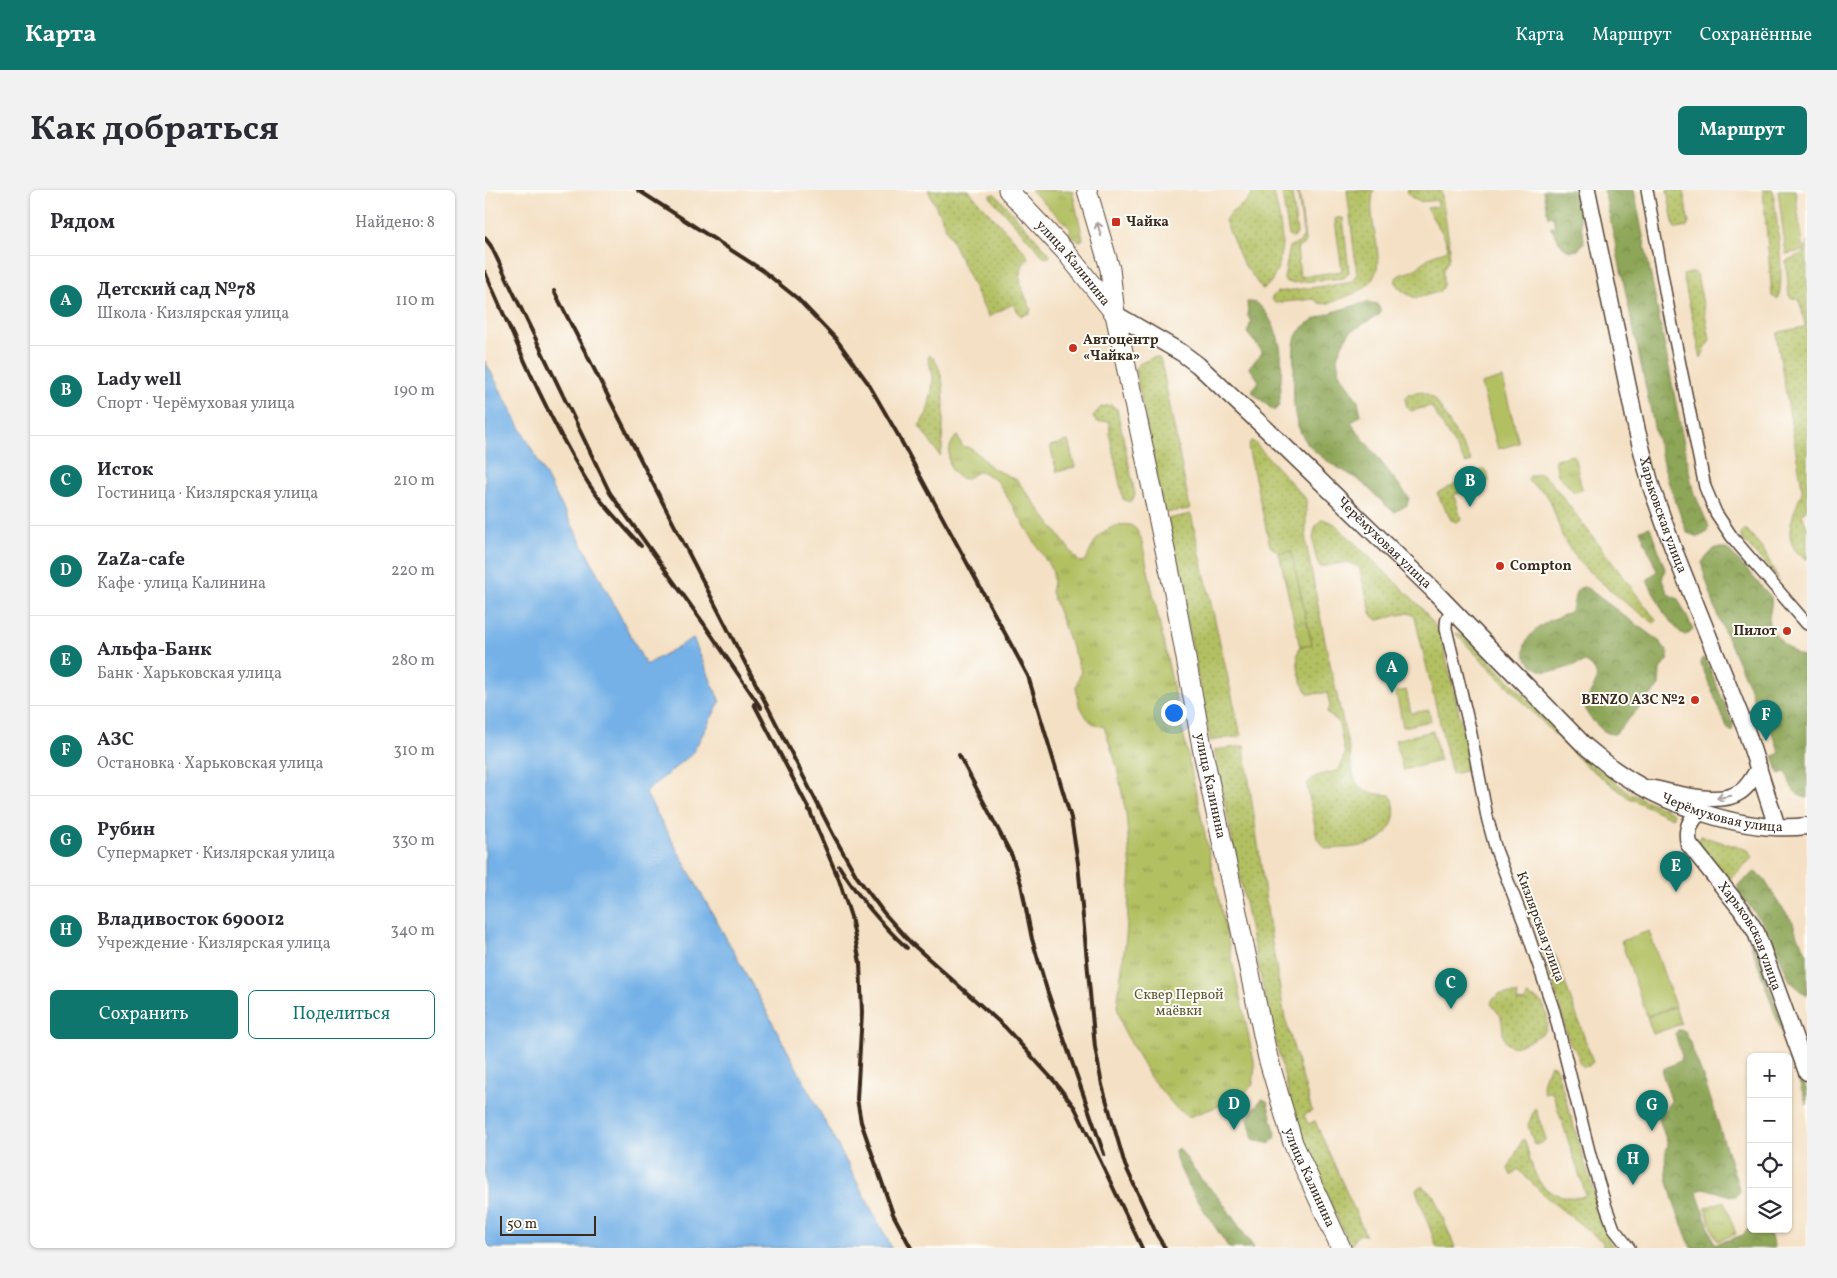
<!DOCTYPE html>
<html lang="ru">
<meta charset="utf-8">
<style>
body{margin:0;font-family:Vollkorn,serif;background:#f2f2f3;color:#2b2b33}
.controls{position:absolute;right:15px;bottom:15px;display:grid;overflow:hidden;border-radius:8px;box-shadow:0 1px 4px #0004}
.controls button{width:45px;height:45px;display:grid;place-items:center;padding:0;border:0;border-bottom:1px solid #e1e1e2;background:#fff;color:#2b2b33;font:25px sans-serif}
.scale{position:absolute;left:15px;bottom:12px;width:96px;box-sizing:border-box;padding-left:5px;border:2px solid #3b2a1e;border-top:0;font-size:14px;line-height:18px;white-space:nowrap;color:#3b2a1e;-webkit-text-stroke:4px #fdfcf7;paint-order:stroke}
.you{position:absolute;left:688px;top:522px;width:18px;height:18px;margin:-12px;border:4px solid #fff;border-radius:50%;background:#1a73e8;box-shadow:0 0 0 8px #1a73e833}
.badge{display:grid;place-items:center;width:32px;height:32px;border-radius:50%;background:#0f766e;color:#fff;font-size:16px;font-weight:700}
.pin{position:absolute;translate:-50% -41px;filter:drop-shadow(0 1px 2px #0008)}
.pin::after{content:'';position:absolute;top:26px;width:18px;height:15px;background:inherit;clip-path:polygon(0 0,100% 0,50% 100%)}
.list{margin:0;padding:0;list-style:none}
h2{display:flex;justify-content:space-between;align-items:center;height:65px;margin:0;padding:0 20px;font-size:21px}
h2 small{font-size:16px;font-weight:400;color:#7c7c81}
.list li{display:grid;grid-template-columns:32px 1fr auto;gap:15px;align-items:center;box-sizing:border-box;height:90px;padding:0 20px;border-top:1px solid #e1e1e2}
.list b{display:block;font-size:19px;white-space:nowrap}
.list p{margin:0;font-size:16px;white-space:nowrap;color:#7c7c81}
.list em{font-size:16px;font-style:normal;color:#7c7c81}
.actions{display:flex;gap:10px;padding:15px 20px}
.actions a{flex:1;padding:11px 0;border:1px solid #0f766e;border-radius:8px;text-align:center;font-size:18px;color:#0f766e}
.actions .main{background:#0f766e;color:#fff}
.icon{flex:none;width:28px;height:28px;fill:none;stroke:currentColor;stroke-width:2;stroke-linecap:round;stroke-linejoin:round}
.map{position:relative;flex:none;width:1322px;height:1058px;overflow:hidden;border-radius:8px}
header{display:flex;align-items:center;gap:30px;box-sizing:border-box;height:70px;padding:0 25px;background:#0f766e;color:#fff}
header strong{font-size:24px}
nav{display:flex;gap:28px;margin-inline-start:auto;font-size:18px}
.intro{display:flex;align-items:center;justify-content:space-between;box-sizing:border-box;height:120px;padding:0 30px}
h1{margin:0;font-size:35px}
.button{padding:12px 22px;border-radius:8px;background:#0f766e;color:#fff;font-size:18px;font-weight:700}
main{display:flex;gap:30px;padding:0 30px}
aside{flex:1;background:#fff;border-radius:8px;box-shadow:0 1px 4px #0004}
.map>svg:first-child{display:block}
.grass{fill:url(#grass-dots);stroke:#777540}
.forest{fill:url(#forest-crowns);stroke:#64683b}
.park{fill:url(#park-tufts);stroke:#777540}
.pitch{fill:#b3c062;stroke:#777540}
.water{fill:#75b1e7;stroke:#586e82}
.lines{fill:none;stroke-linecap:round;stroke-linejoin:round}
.minor-casing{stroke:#574537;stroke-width:14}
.tertiary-casing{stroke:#574537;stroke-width:18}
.secondary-casing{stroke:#574537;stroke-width:19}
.primary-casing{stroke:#574537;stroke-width:21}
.minor{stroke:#fff;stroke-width:11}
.tertiary{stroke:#fff;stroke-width:15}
.secondary{stroke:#fff;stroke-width:16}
.primary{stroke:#fff;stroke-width:19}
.rail{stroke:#3b2a1e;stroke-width:4}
.oneway{stroke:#a79f9a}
.poi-dot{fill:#c8321e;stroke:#fdfcf7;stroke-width:2}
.labels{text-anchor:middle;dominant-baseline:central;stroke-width:4;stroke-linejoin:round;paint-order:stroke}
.poi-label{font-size:14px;font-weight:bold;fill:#3b2a1e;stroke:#fdfcf7;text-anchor:start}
.street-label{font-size:14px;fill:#3b2a1e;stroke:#fdfcf7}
.park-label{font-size:14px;fill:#5f5732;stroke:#fdfcf7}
</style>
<header>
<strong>Карта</strong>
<nav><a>Карта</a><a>Маршрут</a><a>Сохранённые</a></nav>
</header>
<div class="intro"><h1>Как добраться</h1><a class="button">Маршрут</a></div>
<main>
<aside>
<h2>Рядом<small>Найдено: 8</small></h2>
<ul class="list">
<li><span class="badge">A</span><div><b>Детский сад №78</b><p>Школа · Кизлярская улица</p></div><em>110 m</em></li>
<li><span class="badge">B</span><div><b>Lady well</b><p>Спорт · Черёмуховая улица</p></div><em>190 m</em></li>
<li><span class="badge">C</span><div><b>Исток</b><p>Гостиница · Кизлярская улица</p></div><em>210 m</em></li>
<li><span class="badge">D</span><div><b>ZaZa-cafe</b><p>Кафе · улица Калинина</p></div><em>220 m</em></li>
<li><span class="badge">E</span><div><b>Альфа-Банк</b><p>Банк · Харьковская улица</p></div><em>280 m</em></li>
<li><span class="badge">F</span><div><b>АЗС</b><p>Остановка · Харьковская улица</p></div><em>310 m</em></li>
<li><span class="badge">G</span><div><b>Рубин</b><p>Супермаркет · Кизлярская улица</p></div><em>330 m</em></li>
<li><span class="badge">H</span><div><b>Владивосток 690012</b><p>Учреждение · Кизлярская улица</p></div><em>340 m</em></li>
</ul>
<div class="actions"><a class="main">Сохранить</a><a>Поделиться</a></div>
</aside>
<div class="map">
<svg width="1322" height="1058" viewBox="0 0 1322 1058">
<defs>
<pattern id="grass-dots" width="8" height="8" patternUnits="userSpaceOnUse" patternTransform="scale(1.25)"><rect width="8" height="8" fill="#b3c062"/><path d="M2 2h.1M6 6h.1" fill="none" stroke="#939c50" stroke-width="1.8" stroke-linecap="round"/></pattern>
<pattern id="forest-crowns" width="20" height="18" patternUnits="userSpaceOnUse" patternTransform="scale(1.25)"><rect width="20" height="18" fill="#8ea658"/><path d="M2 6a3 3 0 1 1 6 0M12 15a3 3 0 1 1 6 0" fill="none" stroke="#758748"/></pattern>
<pattern id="park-tufts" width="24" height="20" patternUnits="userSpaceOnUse" patternTransform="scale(1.25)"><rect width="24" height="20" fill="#b3c062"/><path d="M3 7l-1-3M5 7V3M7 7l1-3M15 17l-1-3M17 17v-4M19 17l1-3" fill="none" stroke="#939c50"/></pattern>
</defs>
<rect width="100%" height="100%" fill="#fdfcf7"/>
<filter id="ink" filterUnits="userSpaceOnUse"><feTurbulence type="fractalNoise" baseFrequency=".02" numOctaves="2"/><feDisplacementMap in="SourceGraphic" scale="10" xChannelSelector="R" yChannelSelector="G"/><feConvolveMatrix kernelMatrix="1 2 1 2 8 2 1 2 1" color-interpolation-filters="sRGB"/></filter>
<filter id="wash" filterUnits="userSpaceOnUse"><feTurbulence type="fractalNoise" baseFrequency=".0096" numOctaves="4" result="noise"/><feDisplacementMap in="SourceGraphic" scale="20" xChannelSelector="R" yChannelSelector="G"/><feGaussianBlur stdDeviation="1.12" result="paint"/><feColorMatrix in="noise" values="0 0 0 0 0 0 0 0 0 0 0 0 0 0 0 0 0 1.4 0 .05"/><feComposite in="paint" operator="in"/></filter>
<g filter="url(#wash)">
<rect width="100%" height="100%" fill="#f4e0c4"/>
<g class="grass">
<path d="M 443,0 L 483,0 L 541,63 L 543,68 C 541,71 537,75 536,79 C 532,91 541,108 546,119 L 545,123 L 536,126 L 528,114 L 503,127 Z"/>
<path d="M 769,0 L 788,1 L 790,7 C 793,22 797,39 797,54 C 796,68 791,94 777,99 L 758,73 L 740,31 C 745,18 763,17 769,0 Z"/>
<path d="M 812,0 L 814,0 L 820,51 L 819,54 L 812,58 L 815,87 L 857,81 L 850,30 L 851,28 L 858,28 L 864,83 L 859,88 L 806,93 L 800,91 L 799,88 L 805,56 L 814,53 L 819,47 Z"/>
<path d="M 862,0 L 889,0 C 877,39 919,86 863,106 C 854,109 843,116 834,113 L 829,109 L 790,113 L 786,108 L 792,102 L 863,93 L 868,91 L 872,85 Z"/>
<path d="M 922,0 L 956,0 L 965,58 L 963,71 L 958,79 L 958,96 L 954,102 L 930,108 C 924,105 905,96 912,87 C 914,84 922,83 926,81 C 935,78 940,68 949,65 C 954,62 958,63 963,59 C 961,43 949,33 942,18 L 953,16 L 952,10 C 941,12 926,14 922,0 Z"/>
<path d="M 1182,0 L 1198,0 L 1204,33 L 1202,37 L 1191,39 L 1189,37 Z"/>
<path d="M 1278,0 L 1288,0 C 1290,19 1302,96 1292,109 L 1287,106 Z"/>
<path d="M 804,2 L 807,4 L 812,43 L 810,47 L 806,47 L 804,46 L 797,4 L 798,3 Z"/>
<path d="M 510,4 L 564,63 L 565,66 L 562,68 L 559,67 L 505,7 L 505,5 Z"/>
<path d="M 1322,52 L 1322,318 L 1317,325 L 1322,337 L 1322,370 C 1293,353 1308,326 1317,302 L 1317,297 L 1292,150 L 1292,144 L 1295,142 L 1319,137 L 1320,134 L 1314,109 L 1307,108 L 1304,106 L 1301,72 L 1303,70 L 1319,63 Z"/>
<path d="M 1210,82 L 1212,84 L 1225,149 L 1216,168 L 1198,85 Z"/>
<path d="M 445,165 C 466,183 457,233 457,259 L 455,266 L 434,236 L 442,223 L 447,200 L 448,186 L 443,168 Z"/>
<path d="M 669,167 L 674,168 L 676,171 L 705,319 L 679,323 L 650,178 L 654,174 Z"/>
<path d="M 938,202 L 950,209 L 987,271 L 981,274 L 946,216 L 926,221 L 922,217 L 920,209 L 923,204 Z"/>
<path d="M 626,215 L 632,219 L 650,304 L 648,309 L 644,312 L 638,309 L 624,243 L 625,242 L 624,231 L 613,232 L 609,229 L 608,226 L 616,217 Z"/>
<path d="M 766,251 L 769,252 L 821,309 L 821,353 L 840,451 L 865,564 C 868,596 873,604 905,605 C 915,620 908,641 893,650 C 883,656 867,658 855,658 C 850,659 844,660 839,657 C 836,655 834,651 832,648 L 822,595 C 828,583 843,584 854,580 L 860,564 L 853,531 L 843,524 L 842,521 L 845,516 L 842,503 L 824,504 C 815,497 809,467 815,457 L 827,454 L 806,361 L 794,363 L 785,356 L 763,257 Z"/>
<path d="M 998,279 L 1003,282 L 1004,291 L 969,305 L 976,329 L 972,332 L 966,330 L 952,303 Z"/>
<path d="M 1055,283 L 1059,285 L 1066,292 L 1171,430 L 1169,433 L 1133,407 L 1099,377 L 1085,360 L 1077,345 L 1065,310 L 1060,303 L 1044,292 L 1043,289 L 1045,286 Z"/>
<path d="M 706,324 L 756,546 L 725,551 L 683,329 Z"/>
<path d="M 838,329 L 850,334 L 935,416 L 955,442 L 987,578 L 985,580 L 967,584 L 930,428 L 928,425 L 923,423 L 893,430 L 887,426 L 874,377 L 862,372 L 835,377 C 828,364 823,337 838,329 Z"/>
<path d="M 1258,340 L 1262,340 L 1278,359 L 1294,390 L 1257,349 L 1255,344 Z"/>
<path d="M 970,443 L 979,445 L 1108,575 L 1146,604 L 1187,622 L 1189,625 L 1187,628 L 1144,608 L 1099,574 Z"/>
<path d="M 759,556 L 787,753 L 800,828 L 827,921 L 819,925 L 823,934 L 830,931 L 881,1046 L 876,1044 C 871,1047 869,1048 867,1054 L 864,1054 L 822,963 L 810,928 L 784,825 L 768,752 L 729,560 Z"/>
<path d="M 1216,646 L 1263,660 L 1268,667 L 1242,692 L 1215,659 L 1213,651 Z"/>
<path d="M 1060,758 L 1067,762 L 1071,767 L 1108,872 L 1104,876 L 1099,877 C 1093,873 1093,870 1093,864 L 1085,854 L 1059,763 Z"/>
<path d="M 1014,804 L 1033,804 L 1032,811 L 1040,812 L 1042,805 C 1046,807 1052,809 1056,812 C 1062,819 1065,833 1060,841 C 1056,846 1032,859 1026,856 C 1014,851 1020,835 1015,825 C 1012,821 1008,818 1006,813 L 1008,809 Z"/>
<path d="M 1066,875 L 1070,876 L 1071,878 L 1124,1051 L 1129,1058 L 1118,1058 L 1118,1052 L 1062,1008 L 1033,979 L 1026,985 L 1023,979 L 1038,949 L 1040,951 C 1047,975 1050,1001 1078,1006 C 1087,1008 1093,1008 1101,1005 L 1067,901 L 1059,903 C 1056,894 1061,883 1066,875 Z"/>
<path d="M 1050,918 L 1061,949 L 1057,953 L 1051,955 L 1049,954 L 1043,935 Z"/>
<path d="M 937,996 L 949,1006 L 970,1058 L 952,1058 L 931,1000 L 932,998 Z"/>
</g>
<g class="forest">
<path d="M 1058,0 L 1090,0 L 1099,52 L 1093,60 C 1075,65 1075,47 1065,38 L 1070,36 L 1068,26 L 1063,27 Z"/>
<path d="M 1119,0 L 1149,0 L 1208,300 L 1224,337 L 1221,343 L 1213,347 L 1202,343 L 1183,291 L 1170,241 Z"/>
<path d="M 762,112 C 773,111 777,117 783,126 C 802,157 796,180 794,216 L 789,221 L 768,203 L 767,198 L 774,191 L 764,177 L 776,164 L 777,161 L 762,143 L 766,132 L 763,126 Z"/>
<path d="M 883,112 L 892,114 L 895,119 L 895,124 L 865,142 L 858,153 L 852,167 L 854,182 L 873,211 L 876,225 L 866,233 L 924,308 L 922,315 L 910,322 C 900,317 887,300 876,292 C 866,284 854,279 844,272 C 805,247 808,219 809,178 C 809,165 806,149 816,139 C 829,125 864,117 883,112 Z"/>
<path d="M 1165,337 L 1180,379 L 1177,390 L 1183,404 L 1193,409 L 1208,439 L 1201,445 L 1196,444 L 1179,423 L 1162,390 L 1172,381 L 1155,340 Z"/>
<path d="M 1230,358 L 1239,358 L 1245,361 L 1286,407 C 1288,418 1282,427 1284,434 C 1288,446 1309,466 1322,467 L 1322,608 C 1307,605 1306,595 1301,582 L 1294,584 L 1288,566 L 1295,563 L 1283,532 L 1276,534 L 1264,496 L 1233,427 L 1218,380 L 1217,372 Z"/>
<path d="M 1098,397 L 1102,398 L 1175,452 L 1183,462 L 1183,470 L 1175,479 L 1174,496 L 1130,544 C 1122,544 1118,541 1113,536 C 1108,531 1103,527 1101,520 C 1098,503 1126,488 1101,472 C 1081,476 1063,490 1046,474 C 1028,456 1050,438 1066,430 C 1072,427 1079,426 1084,422 C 1093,415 1085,400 1098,397 Z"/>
<path d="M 1217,468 L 1220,469 L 1222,472 L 1248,535 L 1247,541 L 1242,537 L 1216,474 Z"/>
<path d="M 1270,682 L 1279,689 L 1294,714 L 1308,732 L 1312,746 L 1322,763 L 1322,806 L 1305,791 L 1284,742 L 1253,701 L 1253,695 Z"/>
<path d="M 1263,737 L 1322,901 L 1322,915 L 1260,738 Z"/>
<path d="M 1193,840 L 1200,841 L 1202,845 L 1222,898 L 1255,1002 L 1251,1006 L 1246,1006 L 1219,998 L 1214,1000 L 1212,1003 L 1229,1053 L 1231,1054 L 1258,1045 L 1266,1035 L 1266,1039 L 1283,1039 L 1290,1058 L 1206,1058 C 1197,1032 1172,980 1183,955 L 1173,926 L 1185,914 L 1186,910 L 1177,883 L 1178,879 L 1195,871 L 1197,866 L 1190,844 Z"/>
<path d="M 777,909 L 782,911 L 791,945 L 790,949 L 784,953 L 768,949 L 763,929 L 768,919 Z"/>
<path d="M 694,958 L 716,989 L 733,1006 L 769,1058 L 744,1058 C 732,1039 688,978 690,960 Z"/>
</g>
<g class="park">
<path d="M 546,0 L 587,0 L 598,49 L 595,51 L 583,45 L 586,39 Z"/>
<path d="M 472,246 L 478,257 L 483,257 L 495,265 L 505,277 L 532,290 L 594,372 L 600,371 C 605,363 608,353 614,346 C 620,339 637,331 647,336 C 652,338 654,344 656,348 L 770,876 L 768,895 L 755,908 L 704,927 L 690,917 L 665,887 L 638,839 L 632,816 L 641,747 L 646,681 L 641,623 L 631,573 L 619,537 L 607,533 L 602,528 L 594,514 L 591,497 L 596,481 L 566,402 L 568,393 L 568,382 L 513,292 L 498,282 L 492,282 L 481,289 C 461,288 459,257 472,246 Z"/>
<path d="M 583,251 L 590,277 L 572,282 L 565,256 Z"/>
<path d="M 1089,265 L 1097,300 L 1089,302 L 1073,285 L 1070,269 Z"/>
<path d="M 806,361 L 827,455 L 815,457 L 794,363 Z"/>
<path d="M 921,500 L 926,523 L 944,520 L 946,531 L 918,537 L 911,502 Z"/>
<path d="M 948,541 L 955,571 L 918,580 L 910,550 Z"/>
<path d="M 1239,1011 L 1251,1044 L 1232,1051 L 1220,1018 Z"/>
</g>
<g class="pitch">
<path d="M 1293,0 L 1310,0 L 1318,61 L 1301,64 Z"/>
<path d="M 1017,188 L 1034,253 L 1013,259 L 996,194 Z"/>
<path d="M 1164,741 L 1190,816 L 1162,826 L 1136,751 Z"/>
<path d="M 1190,817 L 1196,834 L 1168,844 L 1162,827 Z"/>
</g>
<path class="water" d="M 0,171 L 161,475 L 208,448 L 235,512 L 207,564 L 160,602 L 281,820 L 407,1058 L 0,1058 Z"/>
</g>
<g filter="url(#ink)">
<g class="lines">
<g class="minor-casing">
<g id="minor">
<path d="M 1162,0 L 1181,106 L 1220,297 L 1231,323 L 1247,347 L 1322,434"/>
<path d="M 968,420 C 961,426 961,431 961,439 L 985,539 L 1002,627 L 1011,660 L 1040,735 L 1069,821 L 1105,965 L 1121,1017 L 1129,1039 L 1144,1058"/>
</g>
</g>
<g class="tertiary-casing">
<path id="tertiary" d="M 1165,598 C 1189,602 1233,617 1255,602 C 1263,597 1269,586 1274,577"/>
</g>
<g class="secondary-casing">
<g id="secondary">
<path id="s1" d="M 1102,0 L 1152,241 L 1166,296 L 1188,358 L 1261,540 L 1292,637"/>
<path id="s2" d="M 630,124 L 697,163 L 713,175 L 798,255 L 948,400 L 1100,556 C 1109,563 1118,571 1127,578 C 1177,614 1260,644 1322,636"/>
<path id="s3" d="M 1214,623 C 1204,631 1201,641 1204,654 L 1256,719 L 1271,742 L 1322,882"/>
</g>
</g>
<g class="primary-casing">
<g id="primary">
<path id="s4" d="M 523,0 L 580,61 L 630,124"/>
<path id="s5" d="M 602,0 L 625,79 L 630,124 L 689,402 L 717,557 L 783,868 L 808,953 L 856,1058"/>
</g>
</g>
<use href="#minor" class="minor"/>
<use href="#tertiary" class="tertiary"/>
<use href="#secondary" class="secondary"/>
<use href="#primary" class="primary"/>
<g class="rail">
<path d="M 153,0 L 277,80 L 313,109 L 351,149 L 383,193 L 413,245 L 543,486 L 586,628 L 593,673 L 610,857 L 617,895 L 640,975 L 672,1045 L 680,1058"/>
<path d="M 0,48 L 6,56 L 125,303 L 219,434 L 276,518"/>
<path d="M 0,82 C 31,152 61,223 100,288 C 115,313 137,334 156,356"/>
<path d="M 69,101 L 350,648 L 372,687 L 399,723 L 425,752 L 520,837 L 570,892 L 590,918 L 657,1058"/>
<path d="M 269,514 L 326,623"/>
<path d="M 474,565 L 527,666 L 536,694 L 547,749 L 562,800 L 619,964"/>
<path d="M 323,617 L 354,690 L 366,727 L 375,773 L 377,823 L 372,909 L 376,932 L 408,1024 L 426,1058"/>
<path d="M 354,676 C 372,705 396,734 422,758"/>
</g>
</g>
<defs><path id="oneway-shaft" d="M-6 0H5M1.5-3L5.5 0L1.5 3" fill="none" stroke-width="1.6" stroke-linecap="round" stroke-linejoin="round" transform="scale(1.25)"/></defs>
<g class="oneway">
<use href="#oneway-shaft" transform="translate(614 39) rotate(-107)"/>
<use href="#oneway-shaft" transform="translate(1239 607) rotate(170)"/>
</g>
</g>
<g class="poi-dot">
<rect x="626" y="27" width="10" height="10" rx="2.5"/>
<circle cx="588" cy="158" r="5"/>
<circle cx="1015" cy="376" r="5"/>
<circle cx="1302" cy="441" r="5"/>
<circle cx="1210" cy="510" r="5"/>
</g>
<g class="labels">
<g class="poi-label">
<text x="641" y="32">Чайка</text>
<text x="598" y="150">Автоцентр<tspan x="598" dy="16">«Чайка»</tspan></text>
<text x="1025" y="376">Compton</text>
<text x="1292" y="441" text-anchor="end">Пилот</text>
<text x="1200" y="510" text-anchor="end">BENZO АЗС №2</text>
</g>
<g class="street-label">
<text stroke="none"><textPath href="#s4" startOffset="98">улица Калинина</textPath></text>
<text stroke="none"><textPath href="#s1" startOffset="334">Харьковская улица</textPath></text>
<text stroke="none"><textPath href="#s2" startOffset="355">Черёмуховая улица</textPath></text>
<text stroke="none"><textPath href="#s5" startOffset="609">улица Калинина</textPath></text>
<text stroke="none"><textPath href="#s2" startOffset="796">Черёмуховая улица</textPath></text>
<text transform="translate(1055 737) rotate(70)">Кизлярская улица</text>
<text stroke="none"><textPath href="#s3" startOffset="146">Харьковская улица</textPath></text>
<text stroke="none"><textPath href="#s5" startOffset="1014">улица Калинина</textPath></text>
</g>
<g class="park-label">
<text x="694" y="805">Сквер Первой<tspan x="694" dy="16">маёвки</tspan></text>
</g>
</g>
</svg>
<div class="controls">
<button>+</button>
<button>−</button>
<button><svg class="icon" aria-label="locate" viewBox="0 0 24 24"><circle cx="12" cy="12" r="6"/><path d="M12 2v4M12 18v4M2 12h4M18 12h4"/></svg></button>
<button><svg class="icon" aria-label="layers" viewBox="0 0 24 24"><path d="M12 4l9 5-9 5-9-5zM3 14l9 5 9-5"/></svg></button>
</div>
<div class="scale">50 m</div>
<div class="you"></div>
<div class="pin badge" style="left:907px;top:503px">A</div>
<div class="pin badge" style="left:985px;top:317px">B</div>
<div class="pin badge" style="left:966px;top:819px">C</div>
<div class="pin badge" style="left:749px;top:940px">D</div>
<div class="pin badge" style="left:1191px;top:702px">E</div>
<div class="pin badge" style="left:1281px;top:551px">F</div>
<div class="pin badge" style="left:1167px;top:941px">G</div>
<div class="pin badge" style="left:1148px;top:995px">H</div>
</div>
</main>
